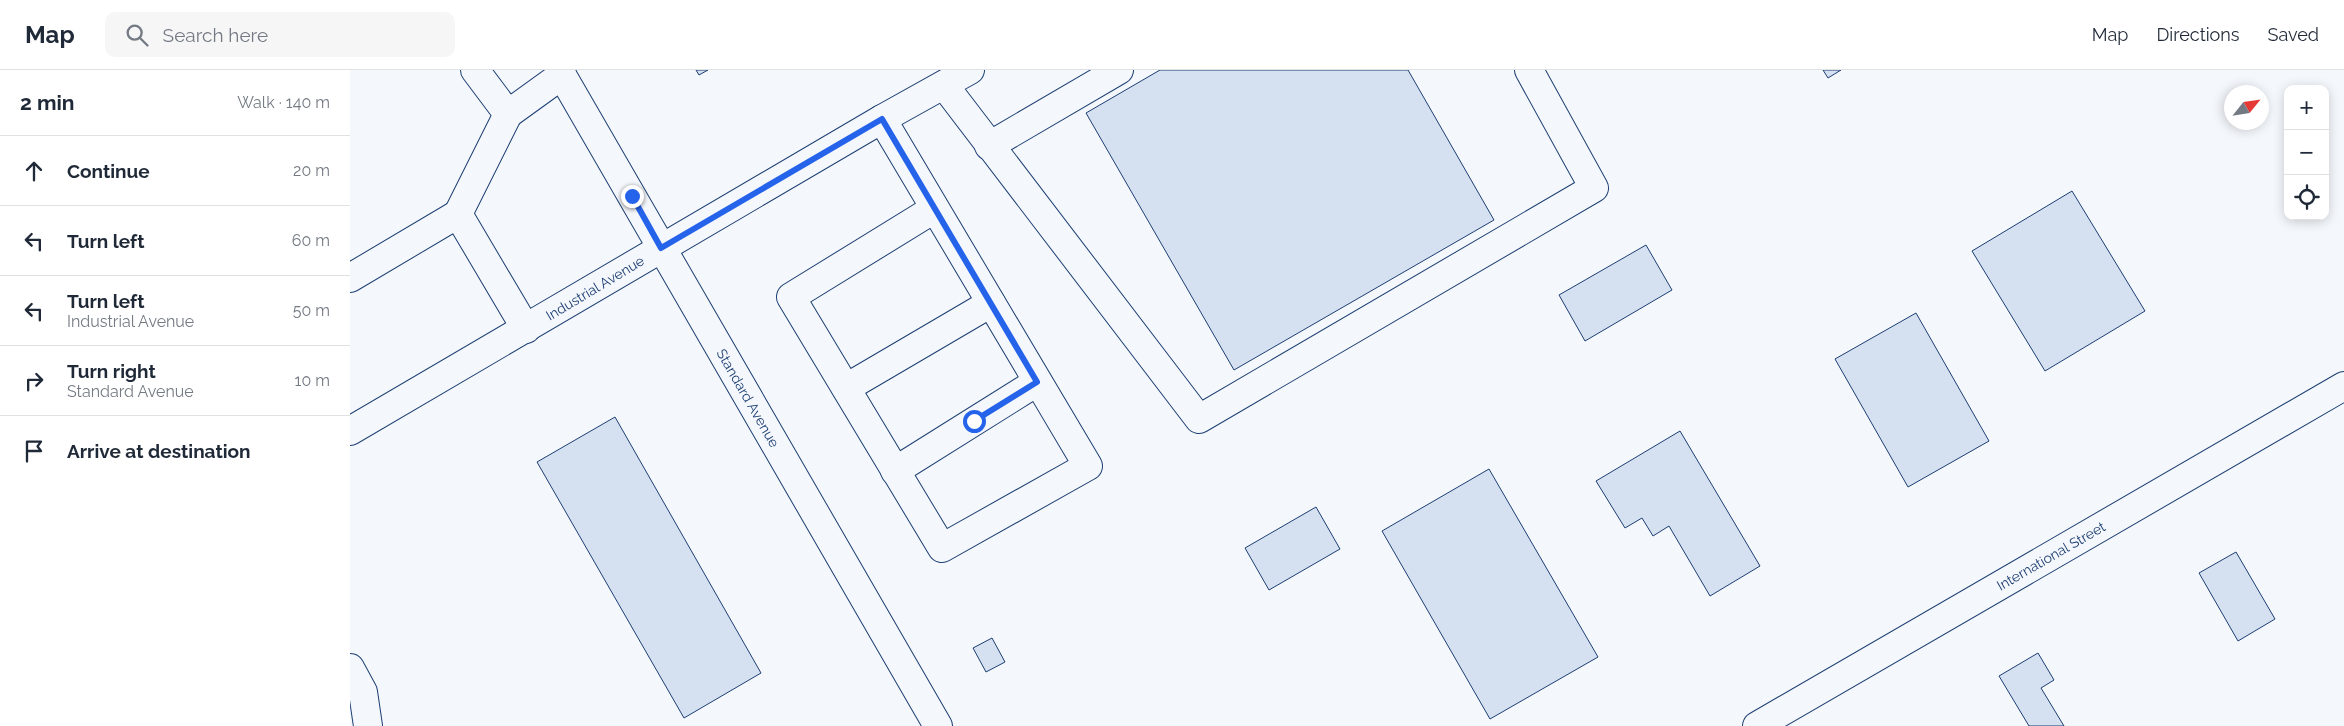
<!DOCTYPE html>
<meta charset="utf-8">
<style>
body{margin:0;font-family:Raleway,sans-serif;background:#f6f6f7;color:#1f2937}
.controls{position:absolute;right:15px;top:15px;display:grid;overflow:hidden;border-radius:10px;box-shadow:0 2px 12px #0003}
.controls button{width:45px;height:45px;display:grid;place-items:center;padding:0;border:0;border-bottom:1px solid #e0e1e3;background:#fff;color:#1f2937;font:25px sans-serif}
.compass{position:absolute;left:1874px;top:15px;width:45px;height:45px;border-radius:50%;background:#fff;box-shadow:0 2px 12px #0003;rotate:60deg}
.stop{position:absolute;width:15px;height:15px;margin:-11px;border:4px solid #2563eb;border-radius:50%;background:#fff}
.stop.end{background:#2563eb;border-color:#fff;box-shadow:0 1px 5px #0008}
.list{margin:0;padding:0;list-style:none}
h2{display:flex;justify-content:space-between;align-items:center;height:65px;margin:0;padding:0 20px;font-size:21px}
h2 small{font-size:16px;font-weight:400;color:#747a83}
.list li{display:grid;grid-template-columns:32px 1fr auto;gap:15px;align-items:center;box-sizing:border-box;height:70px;padding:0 20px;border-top:1px solid #e0e1e3}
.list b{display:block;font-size:19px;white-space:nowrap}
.list p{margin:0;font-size:16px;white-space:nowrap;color:#747a83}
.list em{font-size:16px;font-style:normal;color:#747a83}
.icon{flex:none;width:28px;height:28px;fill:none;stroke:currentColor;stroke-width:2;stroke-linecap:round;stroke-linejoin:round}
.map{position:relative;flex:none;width:1994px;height:656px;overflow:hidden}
header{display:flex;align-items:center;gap:30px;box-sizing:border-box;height:70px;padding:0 25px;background:#fff;border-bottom:1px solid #e0e1e3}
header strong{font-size:24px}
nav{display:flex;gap:28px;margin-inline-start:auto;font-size:18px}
.search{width:350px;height:45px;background:#f6f6f7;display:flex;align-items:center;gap:12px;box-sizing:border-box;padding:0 18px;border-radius:10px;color:#747a83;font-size:19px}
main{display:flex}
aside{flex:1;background:#fff}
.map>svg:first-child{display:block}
.building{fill:#d5e0f0;stroke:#1d3f73}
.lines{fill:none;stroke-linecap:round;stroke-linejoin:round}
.minor-casing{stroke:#1d3f73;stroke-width:30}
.minor{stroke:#f4f7fb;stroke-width:28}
.route{stroke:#2563eb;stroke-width:6}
.labels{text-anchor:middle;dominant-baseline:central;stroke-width:4;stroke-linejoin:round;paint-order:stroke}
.street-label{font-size:14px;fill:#1d3f73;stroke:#f4f7fb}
</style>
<header>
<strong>Map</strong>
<div class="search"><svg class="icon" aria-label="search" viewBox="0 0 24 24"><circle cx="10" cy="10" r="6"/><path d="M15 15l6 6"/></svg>Search here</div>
<nav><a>Map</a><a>Directions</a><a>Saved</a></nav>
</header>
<main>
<aside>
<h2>2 min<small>Walk · 140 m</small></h2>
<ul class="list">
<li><svg class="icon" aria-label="ahead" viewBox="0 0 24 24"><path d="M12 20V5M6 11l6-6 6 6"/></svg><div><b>Continue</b></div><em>20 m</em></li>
<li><svg class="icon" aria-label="left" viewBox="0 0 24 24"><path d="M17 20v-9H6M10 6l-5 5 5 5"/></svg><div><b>Turn left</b></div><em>60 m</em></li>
<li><svg class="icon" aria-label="left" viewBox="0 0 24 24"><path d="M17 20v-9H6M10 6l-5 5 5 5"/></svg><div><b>Turn left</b><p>Industrial Avenue</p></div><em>50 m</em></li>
<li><svg class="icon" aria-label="right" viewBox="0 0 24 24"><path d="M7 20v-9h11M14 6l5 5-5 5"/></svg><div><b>Turn right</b><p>Standard Avenue</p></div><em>10 m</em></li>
<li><svg class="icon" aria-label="arrive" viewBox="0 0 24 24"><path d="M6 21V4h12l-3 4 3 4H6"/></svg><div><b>Arrive at destination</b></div></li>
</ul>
</aside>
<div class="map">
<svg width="1994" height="656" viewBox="0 0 1994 656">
<rect width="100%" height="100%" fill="#f4f7fb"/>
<g class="building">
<path d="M 346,0 L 358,0 L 349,5 Z"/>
<path d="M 810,0 L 1058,0 L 1144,150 L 884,300 L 736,43 Z"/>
<path d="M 1473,0 L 1491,0 L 1478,8 Z"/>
<path d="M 1722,121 L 1795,241 L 1695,301 L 1622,181 Z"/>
<path d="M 1296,175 L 1322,220 L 1235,271 L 1209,225 Z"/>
<path d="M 1566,243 L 1639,371 L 1558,417 L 1485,289 Z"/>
<path d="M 265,347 L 411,603 L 334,648 L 187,392 Z"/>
<path d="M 1330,361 L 1410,496 L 1360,526 L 1319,456 L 1303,466 L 1292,448 L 1275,458 L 1246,411 Z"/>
<path d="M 1139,399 L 1248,587 L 1140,649 L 1032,461 Z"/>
<path d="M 966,437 L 990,479 L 919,520 L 895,478 Z"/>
<path d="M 1886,482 L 1925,549 L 1888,571 L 1849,503 Z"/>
<path d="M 642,568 L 655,592 L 636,602 L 623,578 Z"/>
<path d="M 1688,583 L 1704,610 L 1691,618 L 1714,656 L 1679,656 L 1649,606 Z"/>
</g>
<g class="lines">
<g class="minor-casing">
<g id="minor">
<path d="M 209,0 L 588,656"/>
<path d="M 594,15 L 849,349 L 1244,118 L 1179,0"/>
<path d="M 158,44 L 212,5"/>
<path d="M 532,49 L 738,396 L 592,478 L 441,227 L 584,139"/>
<path d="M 639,76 L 769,0"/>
<path d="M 108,144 L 158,44 L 125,0"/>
<path d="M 0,208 L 108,144 L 176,259"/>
<path d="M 496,318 L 641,233"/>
<path d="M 0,361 L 532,49 L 620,0"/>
<path d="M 545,401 L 687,312"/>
<path d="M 0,598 L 13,622 L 18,656"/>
<path d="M 1407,656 L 1994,316"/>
</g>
</g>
<use href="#minor" class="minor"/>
</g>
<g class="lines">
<path class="route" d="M 282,126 L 311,178 L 532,49 L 687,312 L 624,351"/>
</g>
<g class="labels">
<g class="street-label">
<text transform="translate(245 218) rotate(-31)">Industrial Avenue</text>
<text transform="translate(398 328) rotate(60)">Standard Avenue</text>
<text transform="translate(1701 486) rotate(-30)">International Street</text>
</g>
</g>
</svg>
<div class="controls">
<button>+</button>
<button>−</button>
<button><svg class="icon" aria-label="locate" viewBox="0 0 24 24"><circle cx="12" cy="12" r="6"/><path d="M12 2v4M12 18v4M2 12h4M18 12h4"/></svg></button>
</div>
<svg class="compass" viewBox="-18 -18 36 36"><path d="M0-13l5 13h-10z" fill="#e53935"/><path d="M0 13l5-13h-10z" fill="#747a83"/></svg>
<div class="stop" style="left:624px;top:351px"></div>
<div class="stop end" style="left:282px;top:126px"></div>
</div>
</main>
